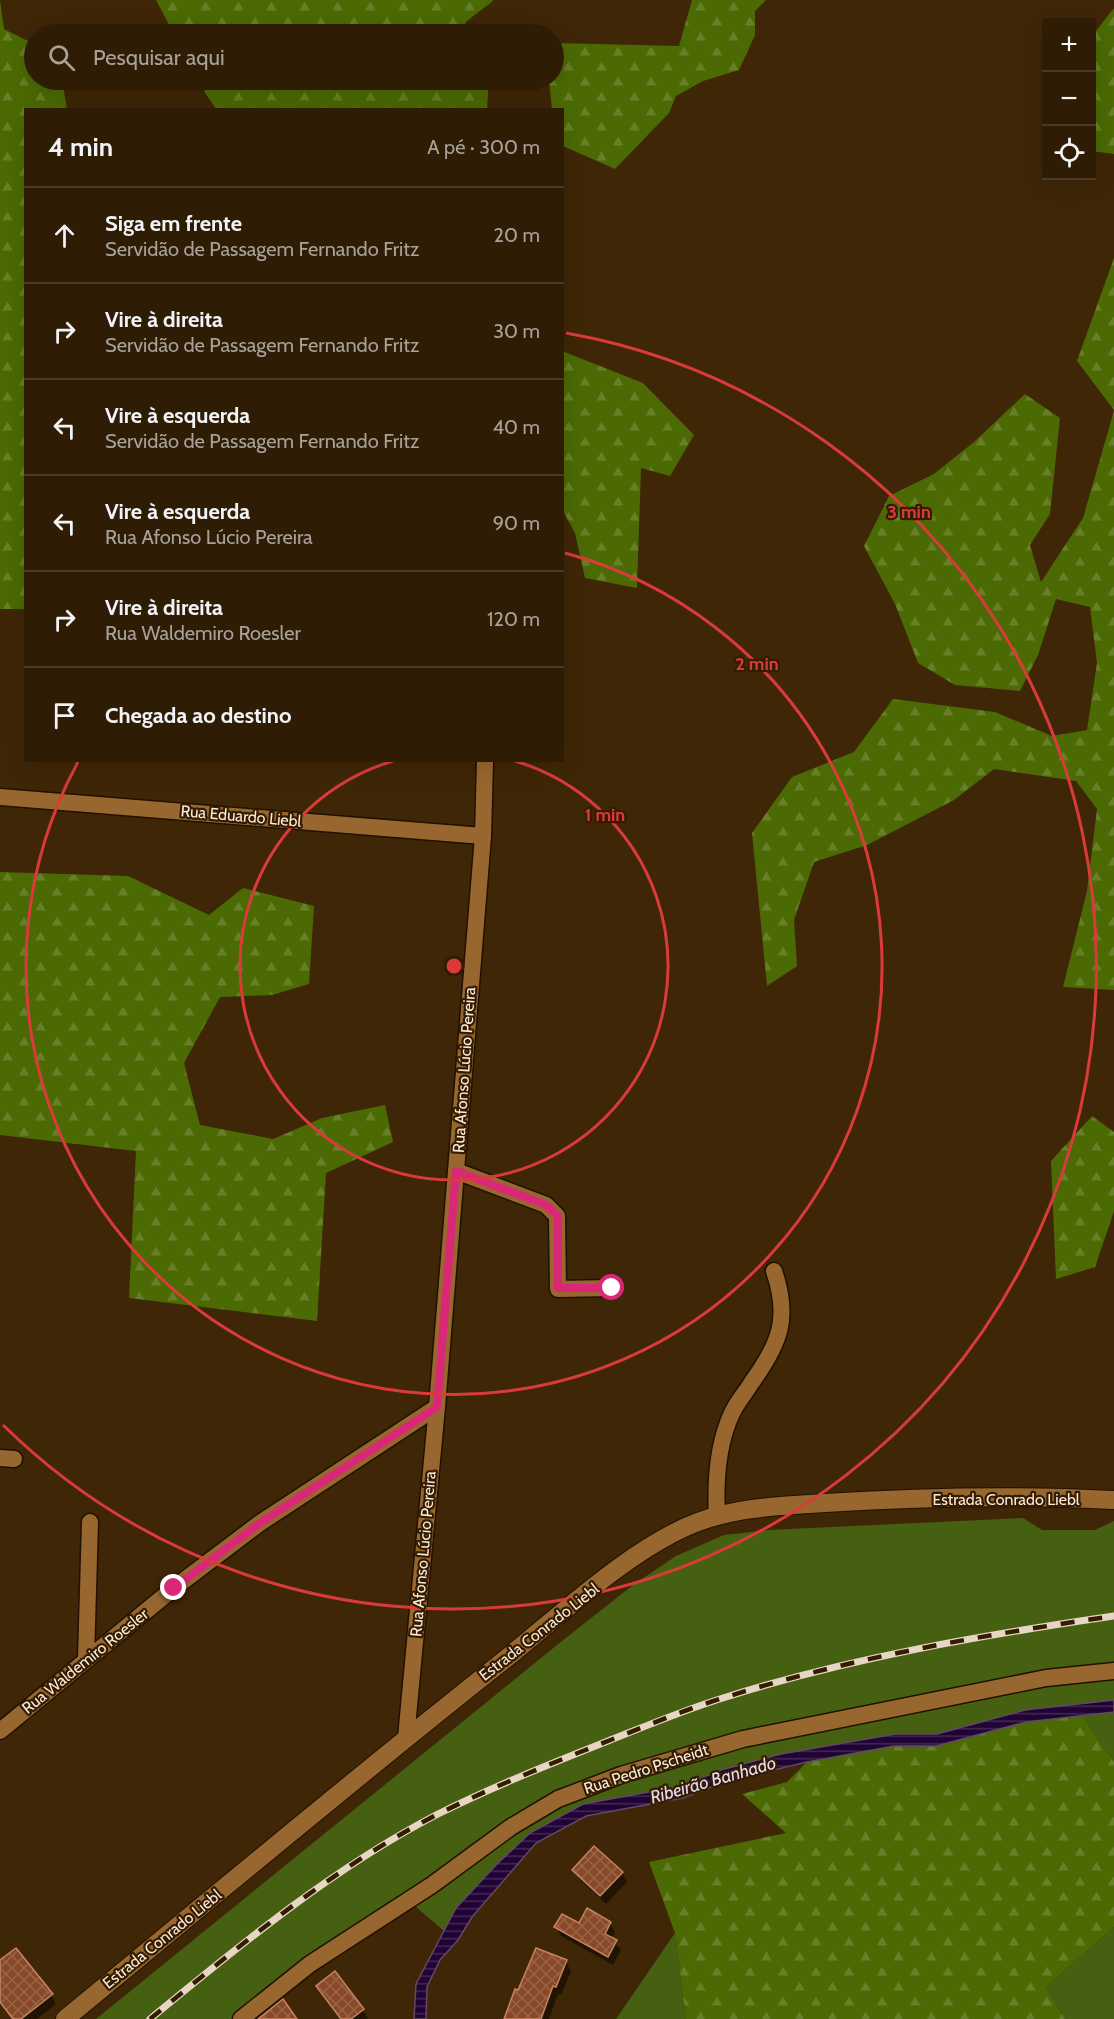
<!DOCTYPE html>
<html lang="pt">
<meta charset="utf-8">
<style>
body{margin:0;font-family:Cabin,sans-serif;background:#37250f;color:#f1f3f6}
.controls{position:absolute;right:18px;top:18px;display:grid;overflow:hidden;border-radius:0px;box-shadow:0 6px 24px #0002}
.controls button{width:54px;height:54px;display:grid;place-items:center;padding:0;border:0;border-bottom:2px solid #4a3a27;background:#2f1c05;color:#f1f3f6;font:30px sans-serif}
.stop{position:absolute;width:18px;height:18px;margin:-14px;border:4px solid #db2777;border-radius:50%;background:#fff}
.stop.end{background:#db2777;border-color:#fff;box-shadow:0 2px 6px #0008}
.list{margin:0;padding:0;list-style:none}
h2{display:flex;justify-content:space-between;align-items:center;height:78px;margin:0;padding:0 24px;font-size:26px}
h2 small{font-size:20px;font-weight:400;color:#a7a19a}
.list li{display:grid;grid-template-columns:39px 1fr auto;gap:18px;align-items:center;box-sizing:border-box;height:96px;padding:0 24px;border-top:2px solid #4a3a27}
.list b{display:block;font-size:22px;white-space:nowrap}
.list p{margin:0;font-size:20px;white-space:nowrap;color:#a7a19a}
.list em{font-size:20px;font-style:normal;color:#a7a19a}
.icon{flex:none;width:33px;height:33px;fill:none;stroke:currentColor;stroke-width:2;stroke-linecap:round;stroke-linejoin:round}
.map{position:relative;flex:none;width:1114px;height:2019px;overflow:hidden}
.search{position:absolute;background:#2f1c05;box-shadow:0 6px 24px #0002;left:24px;top:24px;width:540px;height:66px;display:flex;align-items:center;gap:15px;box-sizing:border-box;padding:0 21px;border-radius:33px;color:#a7a19a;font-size:22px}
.panel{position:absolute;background:#2f1c05;box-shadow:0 6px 24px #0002;left:24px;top:108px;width:540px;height:654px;border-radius:0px}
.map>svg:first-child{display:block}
.grass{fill:#456010}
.forest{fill:url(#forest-firs)}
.water{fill:url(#water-rules);stroke:#624966;stroke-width:1.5}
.shadow{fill:#0007}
.building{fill:url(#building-cross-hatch);stroke:#c68361;stroke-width:1.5}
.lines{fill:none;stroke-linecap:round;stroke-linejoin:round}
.street-casing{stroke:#201102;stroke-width:19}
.secondary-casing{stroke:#201102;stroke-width:20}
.street{stroke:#98672f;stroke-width:16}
.secondary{stroke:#98672f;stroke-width:18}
.rail-casing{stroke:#e8d6c4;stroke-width:7}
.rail{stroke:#341c00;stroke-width:4.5;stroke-dasharray:14;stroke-linecap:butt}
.route{stroke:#db2777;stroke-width:8}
.ring{fill:none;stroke:#da3b3a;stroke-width:3}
.labels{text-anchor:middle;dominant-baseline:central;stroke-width:4.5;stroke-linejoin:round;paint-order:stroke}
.street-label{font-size:16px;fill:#fbead9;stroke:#341c00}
.water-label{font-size:18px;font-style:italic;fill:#e6d9f3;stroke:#341c00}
.centre{fill:#da3b3a;stroke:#341c00;stroke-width:3}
.ring-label{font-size:18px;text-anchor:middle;font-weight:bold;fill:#da3b3a;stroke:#341c00;stroke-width:4.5;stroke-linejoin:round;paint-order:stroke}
</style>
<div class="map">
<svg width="1114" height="2019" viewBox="0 0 1114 2019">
<defs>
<pattern id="forest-firs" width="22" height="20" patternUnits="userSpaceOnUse" patternTransform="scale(1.5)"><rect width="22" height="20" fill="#4b6a04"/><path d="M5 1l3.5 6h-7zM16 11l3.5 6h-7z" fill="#667f28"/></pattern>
<pattern id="water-rules" width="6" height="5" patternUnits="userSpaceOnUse" patternTransform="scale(1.5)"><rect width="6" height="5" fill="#210435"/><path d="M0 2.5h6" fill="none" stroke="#422952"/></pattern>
<pattern id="building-cross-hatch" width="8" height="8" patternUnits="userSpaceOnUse" patternTransform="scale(1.5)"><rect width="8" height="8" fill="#874928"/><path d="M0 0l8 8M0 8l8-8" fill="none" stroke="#996347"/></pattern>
</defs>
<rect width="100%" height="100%" fill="#3f2607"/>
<g class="grass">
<path d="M 1023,1518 L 1042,1530 L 1095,1530 L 1114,1521 L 1114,1700 L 1025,1710 L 937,1734 L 895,1734 L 721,1770 L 682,1786 L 583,1804 L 530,1833 L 497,1864 L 456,1908 L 444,1931 L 408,1900 L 241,2019 L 96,2019 L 562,1641 L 633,1585 L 676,1556 L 724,1535 L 768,1530 Z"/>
<path d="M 1114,1712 L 1114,1762 L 1082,1716 Z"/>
<path d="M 1114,1927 L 1114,2019 L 1065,2019 L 1046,1987 Z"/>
<path d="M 675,1933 L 686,2019 L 616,2019 Z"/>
</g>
<g class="forest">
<path d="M 0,0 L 4,29 L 34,44 L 34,80 L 62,80 L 67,109 L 26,110 L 25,609 L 0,609 Z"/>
<path d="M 156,0 L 492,0 L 493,1 L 468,20 L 456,34 L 174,34 Z"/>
<path d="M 692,0 L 766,0 L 755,11 L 755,35 L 739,70 L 703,81 L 676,96 L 669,113 L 615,169 L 563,146 L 562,110 L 552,109 L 549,80 L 554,80 L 554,43 L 679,46 Z"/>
<path d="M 1114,8 L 1114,154 L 1092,151 L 1092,36 Z"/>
<path d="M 197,80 L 489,80 L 487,110 L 216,109 Z"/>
<path d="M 1114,258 L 1114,410 L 1077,361 Z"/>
<path d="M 562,351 L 643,383 L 694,435 L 670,476 L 641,468 L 637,588 L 585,578 L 575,533 L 563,511 Z"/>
<path d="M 1025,394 L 1060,418 L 1050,514 L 1030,545 L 1041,582 L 1083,518 L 1114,411 L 1114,990 L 1063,987 L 1087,891 L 1097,809 L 1076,781 L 994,769 L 954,800 L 867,845 L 814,862 L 794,920 L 797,966 L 767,986 L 752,833 L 792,777 L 854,752 L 893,699 L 995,712 L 1052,736 L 1087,730 L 1097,663 L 1090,607 L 1056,599 L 1038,655 L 1020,691 L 955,685 L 918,663 L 895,604 L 864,546 L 889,496 L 934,474 L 974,442 Z"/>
<path d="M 0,872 L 128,876 L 209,915 L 243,888 L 314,906 L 309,984 L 272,995 L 220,997 L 184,1063 L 200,1125 L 273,1139 L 322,1118 L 385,1105 L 393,1142 L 326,1173 L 317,1321 L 129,1298 L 136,1151 L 0,1135 Z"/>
<path d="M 1092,1116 L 1114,1132 L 1114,1211 L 1095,1267 L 1056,1279 L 1051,1161 Z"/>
<path d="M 1082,1716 L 1114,1762 L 1114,1927 L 1046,1987 L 1065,2019 L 686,2019 L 675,1933 L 649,1862 L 786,1833 L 742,1794 L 787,1782 L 807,1762 L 894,1746 L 936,1746 L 1026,1722 Z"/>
</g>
<path class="water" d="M 1114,1700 L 1114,1712 L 1026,1722 L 936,1746 L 894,1746 L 807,1762 L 724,1782 L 683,1798 L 586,1816 L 536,1843 L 472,1917 L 458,1940 L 440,1960 L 427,1987 L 426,2019 L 414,2019 L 416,1984 L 456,1908 L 497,1864 L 530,1833 L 583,1804 L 682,1786 L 721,1770 L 781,1754 L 895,1734 L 937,1734 L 1025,1710 Z"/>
<g class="shadow">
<path d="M 574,1870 L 622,1873 L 627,1882 L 606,1904 L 579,1879 Z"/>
<path d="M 610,1923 L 615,1932 L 611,1939 L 621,1950 L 613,1965 L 561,1936 L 556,1927 Z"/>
<path d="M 0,1962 L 51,1995 L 56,2004 L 37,2019 L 13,2019 L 0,2002 Z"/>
<path d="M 566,1962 L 571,1971 L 561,1995 L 558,1994 L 549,2019 L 509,2019 L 519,1992 Z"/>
<path d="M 335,1973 L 363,2010 L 368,2019 L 341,2019 L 323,1995 L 318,1986 Z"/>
</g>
<g class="building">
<path d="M 594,1846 L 623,1872 L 600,1896 L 572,1870 Z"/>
<path d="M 587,1908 L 611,1922 L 605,1934 L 617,1940 L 608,1957 L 554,1927 L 562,1914 L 579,1923 Z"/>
<path d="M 16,1948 L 53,1994 L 21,2019 L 13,2019 L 0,2002 L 0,1960 Z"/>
<path d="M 536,1948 L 567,1960 L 556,1987 L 553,1986 L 541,2019 L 504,2019 L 515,1989 L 518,1990 Z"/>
<path d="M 335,1971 L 364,2009 L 351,2019 L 341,2019 L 316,1986 Z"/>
<path d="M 283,1999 L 297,2019 L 258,2019 Z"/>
</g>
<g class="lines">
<g class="street-casing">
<g id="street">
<path d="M 0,797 L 483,836"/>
<path d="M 456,1171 L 546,1205 L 557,1216 L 558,1289 L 612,1288"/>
<path d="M 0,1458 L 14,1459"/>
<path d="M 717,1517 C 715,1481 717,1445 732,1413 C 737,1402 746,1392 752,1382 C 780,1343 790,1318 774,1271"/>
<path d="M 86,1659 L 90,1522"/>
<path d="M 0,1731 L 174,1588 L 260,1523 L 437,1407"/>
<path d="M 406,1738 L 437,1407 L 483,836 L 485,760"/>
<path d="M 241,2019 L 310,1964 L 432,1885 L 511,1827 L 558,1799 L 621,1775 L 743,1739 L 1046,1678 L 1114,1671"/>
</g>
</g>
<g class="secondary-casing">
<path id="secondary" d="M 65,2019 C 211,1899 355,1778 503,1661 C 558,1617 633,1546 698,1522 C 738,1507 782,1506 825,1503 C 921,1497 1018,1495 1114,1500"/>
</g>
<use href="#street" class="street"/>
<use href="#secondary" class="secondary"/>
<g class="rail-casing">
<path id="rail" d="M 150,2019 C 240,1945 332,1869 436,1815 C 492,1787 550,1764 608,1741 C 646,1726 684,1710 723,1698 C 849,1658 983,1635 1114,1616"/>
</g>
<use href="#rail" class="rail"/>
</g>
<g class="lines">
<path class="route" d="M 174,1588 L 260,1523 L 437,1407 L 456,1171 L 546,1205 L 558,1216 L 558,1288 L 612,1288"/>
</g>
<g class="ring">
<path d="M515 761A214 214 0 1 1 393 761"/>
<path d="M565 553A428 428 0 1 1 78 762"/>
<path d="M566 333A643 643 0 1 1 3 1425"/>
</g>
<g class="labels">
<g class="street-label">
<text transform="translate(241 816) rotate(5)">Rua Eduardo Liebl</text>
<text transform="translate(464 1070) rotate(-86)">Rua Afonso Lúcio Pereira</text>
<text x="1006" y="1499">Estrada Conrado Liebl</text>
<text transform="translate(423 1554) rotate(-85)">Rua Afonso Lúcio Pereira</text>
<text transform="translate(539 1632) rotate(-38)">Estrada Conrado Liebl</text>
<text transform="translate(85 1661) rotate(-39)">Rua Waldemiro Roesler</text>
<text transform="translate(646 1769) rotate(-18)">Rua Pedro Pscheidt</text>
<text transform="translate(162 1939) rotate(-39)">Estrada Conrado Liebl</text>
</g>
<g class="water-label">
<text transform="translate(713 1780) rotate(-16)">Ribeirão Banhado</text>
</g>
</g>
<circle cx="454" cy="966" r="9" class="centre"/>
<g class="ring-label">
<text x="909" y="518">3 min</text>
<text x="757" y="670">2 min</text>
<text x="605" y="821">1 min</text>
</g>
</svg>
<div class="controls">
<button>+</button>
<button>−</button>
<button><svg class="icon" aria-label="locate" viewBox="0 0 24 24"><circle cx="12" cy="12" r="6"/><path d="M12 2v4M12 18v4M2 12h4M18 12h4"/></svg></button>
</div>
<div class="stop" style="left:612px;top:1288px"></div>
<div class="stop end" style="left:174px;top:1588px"></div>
<div class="search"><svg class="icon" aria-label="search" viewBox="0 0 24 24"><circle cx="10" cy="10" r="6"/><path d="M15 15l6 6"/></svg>Pesquisar aqui</div>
<section class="panel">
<h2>4 min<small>A pé · 300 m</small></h2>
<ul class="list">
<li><svg class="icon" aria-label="ahead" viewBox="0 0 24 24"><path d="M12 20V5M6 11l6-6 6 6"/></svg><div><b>Siga em frente</b><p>Servidão de Passagem Fernando Fritz</p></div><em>20 m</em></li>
<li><svg class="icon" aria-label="right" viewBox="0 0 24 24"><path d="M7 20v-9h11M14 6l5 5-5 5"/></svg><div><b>Vire à direita</b><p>Servidão de Passagem Fernando Fritz</p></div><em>30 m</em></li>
<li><svg class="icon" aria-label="left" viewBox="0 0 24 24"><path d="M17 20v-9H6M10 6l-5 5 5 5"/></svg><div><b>Vire à esquerda</b><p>Servidão de Passagem Fernando Fritz</p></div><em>40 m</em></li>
<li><svg class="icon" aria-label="left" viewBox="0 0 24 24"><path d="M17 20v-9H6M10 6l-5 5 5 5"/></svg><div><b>Vire à esquerda</b><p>Rua Afonso Lúcio Pereira</p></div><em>90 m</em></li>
<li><svg class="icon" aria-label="right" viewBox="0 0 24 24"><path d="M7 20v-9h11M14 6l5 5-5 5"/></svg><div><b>Vire à direita</b><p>Rua Waldemiro Roesler</p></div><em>120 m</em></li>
<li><svg class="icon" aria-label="arrive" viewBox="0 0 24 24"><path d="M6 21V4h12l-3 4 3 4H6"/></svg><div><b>Chegada ao destino</b></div></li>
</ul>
</section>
</div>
